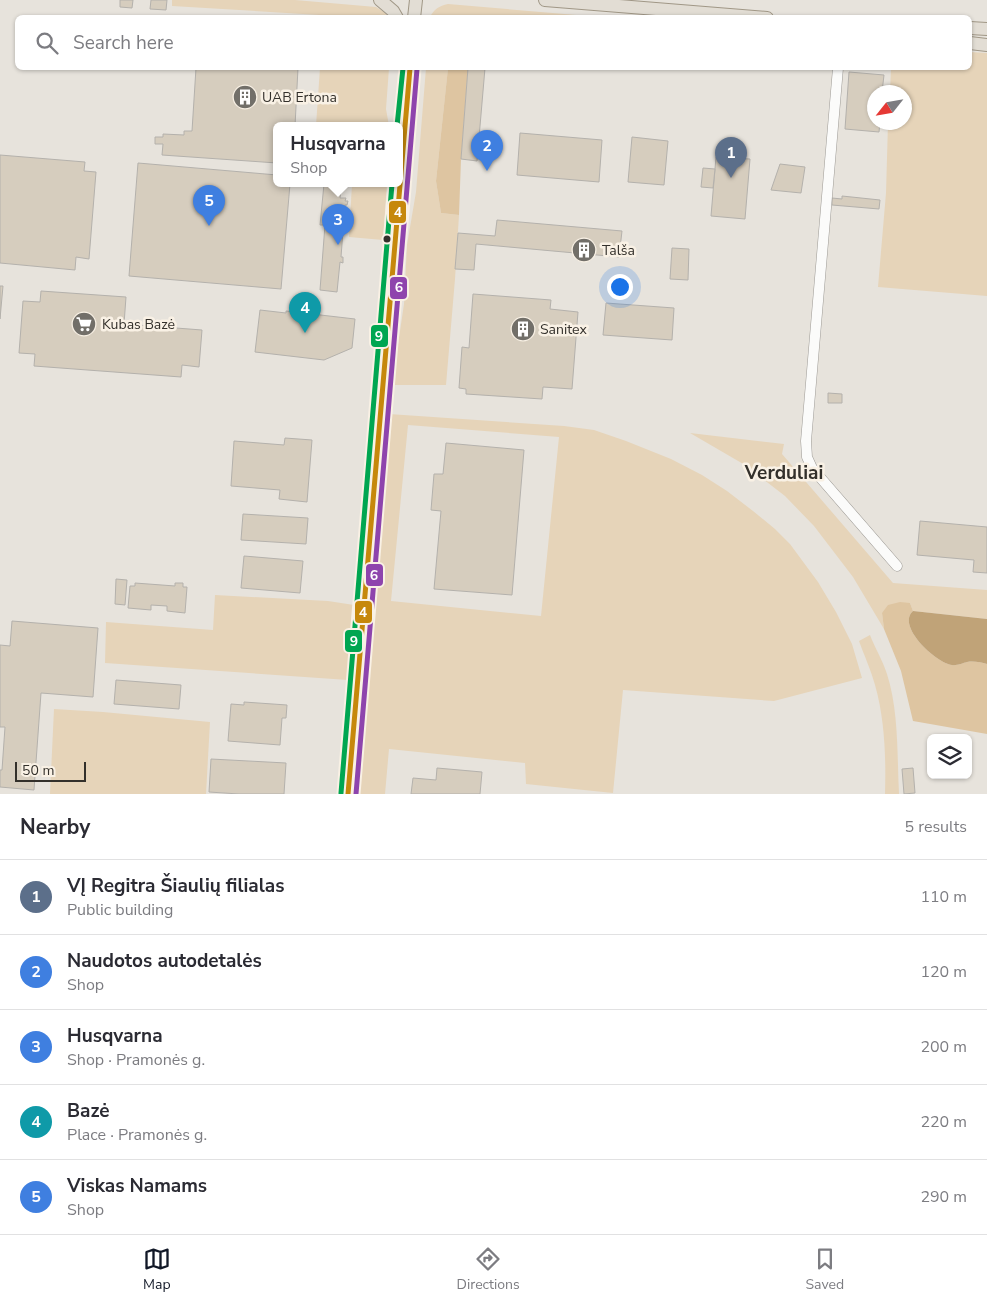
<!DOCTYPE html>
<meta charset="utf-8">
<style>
body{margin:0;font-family:"Nunito Sans",sans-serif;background:#f7f7f7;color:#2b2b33}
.controls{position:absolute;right:15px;bottom:15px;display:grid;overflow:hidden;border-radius:8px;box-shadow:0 1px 4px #0004}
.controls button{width:45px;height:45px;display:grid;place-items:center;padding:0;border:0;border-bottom:1px solid #e1e1e2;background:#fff;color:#2b2b33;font:25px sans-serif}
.compass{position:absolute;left:867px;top:85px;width:45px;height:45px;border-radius:50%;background:#fff;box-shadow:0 1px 4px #0004;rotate:239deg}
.scale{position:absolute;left:15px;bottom:12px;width:71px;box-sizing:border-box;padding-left:5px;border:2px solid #33302b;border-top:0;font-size:14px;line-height:18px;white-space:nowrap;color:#33302b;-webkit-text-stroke:4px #f9f1e5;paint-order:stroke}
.you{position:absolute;left:619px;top:286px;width:18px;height:18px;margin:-12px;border:4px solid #fff;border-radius:50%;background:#1a73e8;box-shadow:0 0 0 8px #1a73e833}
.badge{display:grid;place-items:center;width:32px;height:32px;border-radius:50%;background:#111827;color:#fff;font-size:16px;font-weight:700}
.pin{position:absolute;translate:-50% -41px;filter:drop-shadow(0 1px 2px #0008)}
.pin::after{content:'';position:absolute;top:26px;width:18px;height:15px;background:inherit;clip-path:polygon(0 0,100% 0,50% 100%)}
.popup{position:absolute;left:273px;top:122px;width:130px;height:65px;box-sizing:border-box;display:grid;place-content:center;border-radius:8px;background:#fff;filter:drop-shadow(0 1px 4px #0005);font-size:16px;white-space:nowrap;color:#7c7c81}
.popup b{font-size:19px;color:#2b2b33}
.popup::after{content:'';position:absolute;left:50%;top:100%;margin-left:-10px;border:10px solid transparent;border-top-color:#fff}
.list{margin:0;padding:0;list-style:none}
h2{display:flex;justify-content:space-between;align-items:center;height:65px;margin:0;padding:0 20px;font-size:21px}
h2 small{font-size:16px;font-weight:400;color:#7c7c81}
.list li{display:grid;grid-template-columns:32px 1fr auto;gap:15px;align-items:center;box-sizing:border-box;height:75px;padding:0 20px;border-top:1px solid #e1e1e2}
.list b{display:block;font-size:19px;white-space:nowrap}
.list p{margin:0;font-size:16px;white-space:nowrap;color:#7c7c81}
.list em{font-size:16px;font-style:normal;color:#7c7c81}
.icon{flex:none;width:28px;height:28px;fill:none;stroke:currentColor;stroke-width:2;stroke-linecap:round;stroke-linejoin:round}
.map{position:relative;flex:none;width:987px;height:794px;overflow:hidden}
.search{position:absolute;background:#fff;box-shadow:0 1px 4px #0004;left:15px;right:15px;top:15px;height:55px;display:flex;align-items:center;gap:12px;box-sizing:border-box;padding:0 18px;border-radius:8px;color:#7c7c81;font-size:19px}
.sheet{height:440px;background:#fff}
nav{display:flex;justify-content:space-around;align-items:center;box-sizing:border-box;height:70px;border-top:1px solid #e1e1e2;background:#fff;font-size:14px;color:#7c7c81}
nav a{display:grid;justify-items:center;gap:2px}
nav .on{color:#111827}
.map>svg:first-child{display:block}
.green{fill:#e6d4b9;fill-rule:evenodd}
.forest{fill:#dec5a1}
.water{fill:#c0a378}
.building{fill:#d6cdbe;stroke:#b4b1ac}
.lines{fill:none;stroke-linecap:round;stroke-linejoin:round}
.minor-casing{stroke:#9c9994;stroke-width:11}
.major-casing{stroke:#a09786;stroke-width:14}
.minor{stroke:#fbfbfa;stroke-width:10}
.major{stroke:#e2ddd4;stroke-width:12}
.bus-1-casing{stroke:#f9f1e5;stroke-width:9}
.bus-2-casing{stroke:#f9f1e5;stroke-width:9}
.bus-3-casing{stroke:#f9f1e5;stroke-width:9}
.bus-1{stroke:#c6880b;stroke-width:5}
.bus-2{stroke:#8e44ad;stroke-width:5}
.bus-3{stroke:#00a651;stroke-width:5}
.bus-dot{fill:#33302b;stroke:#f9f1e5;stroke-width:2}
.labels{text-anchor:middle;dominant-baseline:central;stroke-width:5;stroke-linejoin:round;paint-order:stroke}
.poi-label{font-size:14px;fill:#33302b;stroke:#f9f1e5;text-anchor:start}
.district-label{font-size:19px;font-weight:bold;fill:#33302b;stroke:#f9f1e5}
.line-badge{stroke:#f9f1e5;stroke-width:2}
.badge-label{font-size:14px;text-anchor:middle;font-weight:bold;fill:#fff}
</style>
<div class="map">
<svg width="987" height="794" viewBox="0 0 987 794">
<rect width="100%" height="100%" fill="#e7e3dc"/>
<g class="green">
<path d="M 172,0 L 295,0 L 376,7 L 384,12 L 389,17 L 336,17 L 336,16 L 172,6 Z"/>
<path d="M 448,4 L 600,17 L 430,17 C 434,9 439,6 448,4 Z"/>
<path d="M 970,52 L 987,53 L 987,296 L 878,287 L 886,193 L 888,123 L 904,122 L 904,92 L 890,92 L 891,68 L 889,68 L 970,68 Z"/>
<path d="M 320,68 L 389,68 L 386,109 L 389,126 L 316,126 Z"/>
<path d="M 426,68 L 448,68 L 436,181 L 441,213 L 459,215 L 455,279 L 446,385 L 392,385 L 404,304 L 407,245 L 416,192 Z"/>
<path d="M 352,184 L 387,184 L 383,240 L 349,237 Z"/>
<path d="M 389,414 L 564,426 L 594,430 L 626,441 L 671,459 L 702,475 L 727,491 L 753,511 L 775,529 L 790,544 L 818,582 L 836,612 L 852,644 L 862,678 L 774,701 L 623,690 L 613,793 L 526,784 L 525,763 L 389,749 L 385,794 L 358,794 ZM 408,425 L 559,437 L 541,616 L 391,601 Z"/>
<path d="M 690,433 L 784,444 L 782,454 L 893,583 L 987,590 L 987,619 L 913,611 L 910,603 L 882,613 L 884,629 L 853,577 L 814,526 L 785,496 L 745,465 Z"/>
<path d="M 215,595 L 328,601 L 354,605 L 348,680 L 105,663 L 106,622 L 213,630 Z"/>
<path d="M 870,635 C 875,648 883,661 887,674 C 899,712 897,755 899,794 L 885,794 C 886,758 885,720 875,685 C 871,670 864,655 859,641 Z"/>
<path d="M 54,709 L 103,712 L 210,722 L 206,794 L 50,794 Z"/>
</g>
<g class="forest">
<path d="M 448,68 L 468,68 L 461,159 L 459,215 L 441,213 L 436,181 Z"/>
<path d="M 900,602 L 910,603 L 913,611 C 896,626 936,663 952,665 C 956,666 963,663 967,662 C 973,661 981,662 987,664 L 987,734 L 913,721 L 901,671 L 884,629 L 882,613 L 888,605 Z"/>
</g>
<path class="water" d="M 913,611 L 987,619 L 987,664 C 981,662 973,661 967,662 C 963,663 956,666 952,665 C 936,663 896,626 913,611 Z"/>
<g class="building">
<path d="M 120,0 L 133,0 L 132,8 L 120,7 Z"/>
<path d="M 151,0 L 167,0 L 166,10 L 150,9 Z"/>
<path d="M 196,68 L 298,68 L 295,126 L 277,126 L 277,163 L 162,155 L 163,144 L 155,144 L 155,137 L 163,137 L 163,134 L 184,135 L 184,131 L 192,131 Z"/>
<path d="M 468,68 L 485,68 L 477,161 L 461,159 Z"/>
<path d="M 849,72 L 884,75 L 882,92 L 874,92 L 874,122 L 880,122 L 879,132 L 845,129 Z"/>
<path d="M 520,133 L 602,140 L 599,182 L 517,175 Z"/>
<path d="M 632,137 L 668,141 L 664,185 L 628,182 Z"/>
<path d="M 0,155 L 85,162 L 84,171 L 96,172 L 89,259 L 76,257 L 75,270 L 0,263 Z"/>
<path d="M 716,157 L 750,159 L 745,219 L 711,216 Z"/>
<path d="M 138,163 L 277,175 L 277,184 L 290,184 L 281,289 L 129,276 Z"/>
<path d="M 780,164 L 805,167 L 801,193 L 771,190 Z"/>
<path d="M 703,168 L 715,169 L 713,188 L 701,187 Z"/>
<path d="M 324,184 L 342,184 L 340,198 L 346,198 L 345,201 L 348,201 L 347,205 L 345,205 L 345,208 L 340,207 L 338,231 L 343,231 L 341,257 L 343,257 L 343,263 L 340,262 L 337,292 L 320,290 L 325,225 L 320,225 Z"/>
<path d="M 842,196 L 880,200 L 879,209 L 832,205 L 832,198 L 842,199 Z"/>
<path d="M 497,220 L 622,231 L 619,257 L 476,244 L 474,270 L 455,269 L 458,233 L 495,236 Z"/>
<path d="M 672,248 L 689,249 L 688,280 L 670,279 Z"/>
<path d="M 0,286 L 3,286 L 0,319 Z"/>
<path d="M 41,291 L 126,297 L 124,324 L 202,330 L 199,367 L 182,365 L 181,377 L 34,366 L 35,354 L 19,353 L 23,301 L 40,302 Z"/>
<path d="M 473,294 L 551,300 L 550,309 L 578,312 L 572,389 L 543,387 L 542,399 L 466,394 L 466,389 L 459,388 L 462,347 L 469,348 Z"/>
<path d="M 606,303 L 674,308 L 672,340 L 603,335 Z"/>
<path d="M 260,310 L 286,313 L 286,311 L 355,319 L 352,348 L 324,360 L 255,352 Z"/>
<path d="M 828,393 L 842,394 L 842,403 L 828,403 Z"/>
<path d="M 285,438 L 312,440 L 307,502 L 279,499 L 280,490 L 231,486 L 234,441 L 284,445 Z"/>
<path d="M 446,443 L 524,450 L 512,595 L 434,589 L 441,511 L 431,510 L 434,474 L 443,474 Z"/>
<path d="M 243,514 L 308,518 L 306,544 L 241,540 Z"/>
<path d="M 920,521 L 987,527 L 987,573 L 973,572 L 974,560 L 917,555 Z"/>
<path d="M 244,556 L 303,561 L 300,593 L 241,588 Z"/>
<path d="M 116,579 L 127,580 L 125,605 L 115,604 Z"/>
<path d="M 135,583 L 175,586 L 175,583 L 183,583 L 183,587 L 187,587 L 185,613 L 167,611 L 167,606 L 151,605 L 151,610 L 128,608 L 130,586 L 135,586 Z"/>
<path d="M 12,621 L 98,628 L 93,697 L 41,693 L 34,790 L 0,787 L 0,770 L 2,770 L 5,727 L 0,727 L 0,645 L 10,646 Z"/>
<path d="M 116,680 L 181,685 L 179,709 L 114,704 Z"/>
<path d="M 244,702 L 287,705 L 286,718 L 282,718 L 280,745 L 228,741 L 231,704 L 244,705 Z"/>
<path d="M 211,759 L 286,763 L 284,794 L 239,794 L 209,792 Z"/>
<path d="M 437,768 L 482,772 L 480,794 L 411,794 L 413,778 L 436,780 Z"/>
<path d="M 913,768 L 915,793 L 904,794 L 902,769 Z"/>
</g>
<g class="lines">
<g class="minor-casing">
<path id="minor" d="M 838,68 L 806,441 L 807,457 L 812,468 L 897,566"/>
</g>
<g class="major-casing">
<g id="major">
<path d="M 380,0 L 393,11 L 397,18"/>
<path d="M 545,0 L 767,18"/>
<path d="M 414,18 L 416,0"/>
<path d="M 970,28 L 987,29"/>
<path d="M 970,43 L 987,45"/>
<path d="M 348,794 L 382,391 L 410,68"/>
</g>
</g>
<use href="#minor" class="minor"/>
<use href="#major" class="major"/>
<g class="bus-1-casing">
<path id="bus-1" d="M 348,794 L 410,68"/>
</g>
<g class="bus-2-casing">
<path id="bus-2" d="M 356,794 L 417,69"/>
</g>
<g class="bus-3-casing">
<g id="bus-3">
<path d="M 397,126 L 403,68"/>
<path d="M 341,793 L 392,184"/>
</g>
</g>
<use href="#bus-1" class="bus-1"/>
<use href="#bus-2" class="bus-2"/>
<use href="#bus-3" class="bus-3"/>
</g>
<defs>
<g id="building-disc" transform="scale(1.25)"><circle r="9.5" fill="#726f69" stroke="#f9f1e5"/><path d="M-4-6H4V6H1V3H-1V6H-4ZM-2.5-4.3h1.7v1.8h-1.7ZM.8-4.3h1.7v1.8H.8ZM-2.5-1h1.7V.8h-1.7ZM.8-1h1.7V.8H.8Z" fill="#fff"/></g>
<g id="supermarket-disc" transform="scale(1.25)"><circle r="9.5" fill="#726f69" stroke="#f9f1e5"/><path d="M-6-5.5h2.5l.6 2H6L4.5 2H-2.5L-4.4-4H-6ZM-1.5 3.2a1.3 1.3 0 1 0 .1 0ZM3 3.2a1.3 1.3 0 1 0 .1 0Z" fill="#fff"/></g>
</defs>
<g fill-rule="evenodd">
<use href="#building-disc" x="245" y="97"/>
<use href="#building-disc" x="584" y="250"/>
<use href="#supermarket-disc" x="84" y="324"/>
<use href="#building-disc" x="523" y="329"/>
</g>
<circle class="bus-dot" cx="387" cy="239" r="4.5"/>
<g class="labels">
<g class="poi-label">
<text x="262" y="97">UAB Ertona</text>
<text x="602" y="250">Talša</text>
<text x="102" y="324">Kubas Bazė</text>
<text x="540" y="329">Sanitex</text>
</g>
<g class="district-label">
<text x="784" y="473">Verduliai</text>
</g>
</g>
<g class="line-badge">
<rect x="388" y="200" width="19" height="24" rx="5" fill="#c6880b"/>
<rect x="389" y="276" width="19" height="24" rx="5" fill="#8e44ad"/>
<rect x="370" y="324" width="19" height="24" rx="5" fill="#00a651"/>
<rect x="365" y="563" width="19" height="24" rx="5" fill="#8e44ad"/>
<rect x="354" y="600" width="19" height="24" rx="5" fill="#c6880b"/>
<rect x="344" y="629" width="19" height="24" rx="5" fill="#00a651"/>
</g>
<g class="badge-label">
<text x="398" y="217">4</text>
<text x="399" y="292">6</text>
<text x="379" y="341">9</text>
<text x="374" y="580">6</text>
<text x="363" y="617">4</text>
<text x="354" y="646">9</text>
</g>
</svg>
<div class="controls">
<button><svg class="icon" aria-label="layers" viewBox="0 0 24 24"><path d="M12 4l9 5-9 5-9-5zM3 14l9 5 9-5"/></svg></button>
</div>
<svg class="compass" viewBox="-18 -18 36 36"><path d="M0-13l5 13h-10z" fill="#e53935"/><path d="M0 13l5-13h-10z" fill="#7c7c81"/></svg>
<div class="scale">50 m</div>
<div class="you"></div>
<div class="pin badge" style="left:731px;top:178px;background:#5c6f8a">1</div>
<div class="pin badge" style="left:487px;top:171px;background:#3f7fe0">2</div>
<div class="pin badge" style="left:338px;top:245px;background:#3f7fe0">3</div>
<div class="popup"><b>Husqvarna</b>Shop</div>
<div class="pin badge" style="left:305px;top:333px;background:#0f9aa8">4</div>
<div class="pin badge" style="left:209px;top:226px;background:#3f7fe0">5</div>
<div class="search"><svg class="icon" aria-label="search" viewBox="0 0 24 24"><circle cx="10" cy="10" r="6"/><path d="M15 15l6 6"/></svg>Search here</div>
</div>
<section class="sheet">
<h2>Nearby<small>5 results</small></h2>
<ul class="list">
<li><span class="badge" style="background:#5c6f8a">1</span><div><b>VĮ Regitra Šiaulių filialas</b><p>Public building</p></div><em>110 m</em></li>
<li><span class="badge" style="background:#3f7fe0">2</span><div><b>Naudotos autodetalės</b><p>Shop</p></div><em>120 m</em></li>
<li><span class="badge" style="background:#3f7fe0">3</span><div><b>Husqvarna</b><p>Shop · Pramonės g.</p></div><em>200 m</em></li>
<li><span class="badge" style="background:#0f9aa8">4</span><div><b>Bazė</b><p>Place · Pramonės g.</p></div><em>220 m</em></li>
<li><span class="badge" style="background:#3f7fe0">5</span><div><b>Viskas Namams</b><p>Shop</p></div><em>290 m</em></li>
</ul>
</section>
<nav>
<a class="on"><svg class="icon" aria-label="map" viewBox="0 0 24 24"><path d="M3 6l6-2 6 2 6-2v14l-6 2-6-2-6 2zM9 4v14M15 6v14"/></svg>Map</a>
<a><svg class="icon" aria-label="directions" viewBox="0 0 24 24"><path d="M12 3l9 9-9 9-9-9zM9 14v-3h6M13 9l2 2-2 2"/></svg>Directions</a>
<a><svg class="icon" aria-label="saved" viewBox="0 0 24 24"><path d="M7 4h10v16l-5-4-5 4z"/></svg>Saved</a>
</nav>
